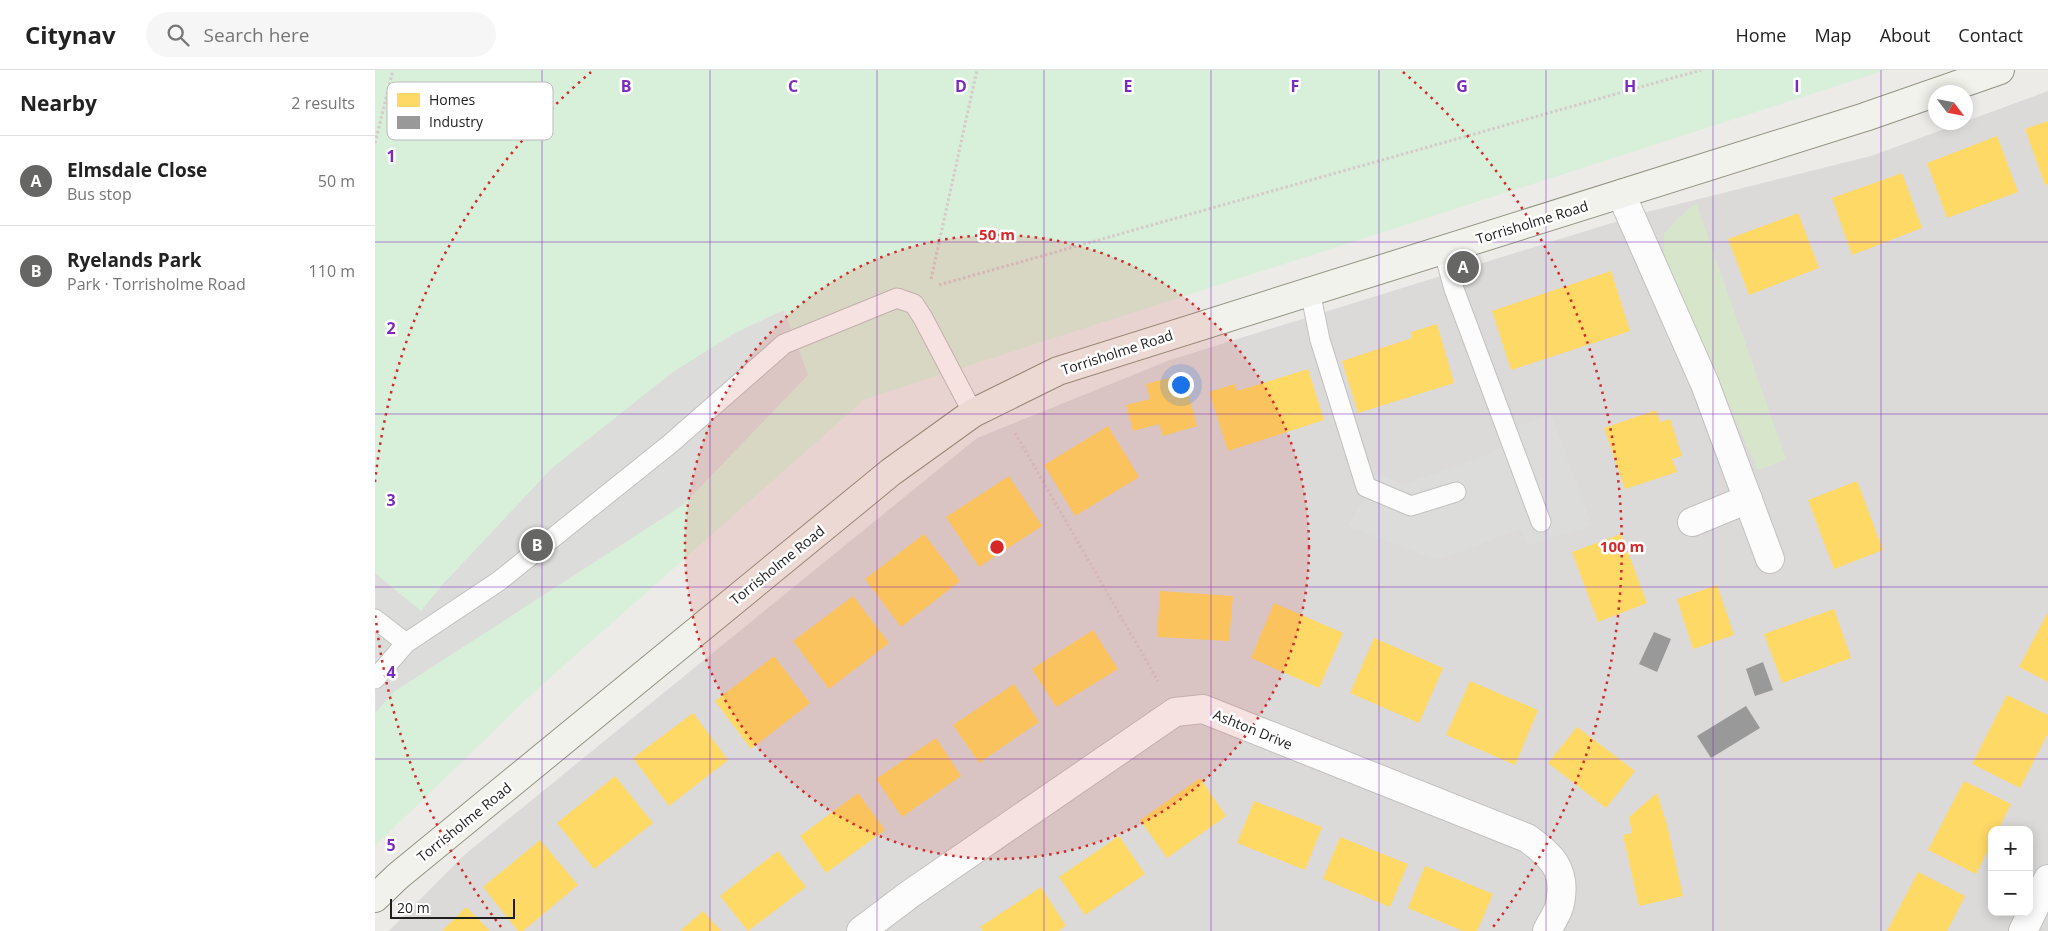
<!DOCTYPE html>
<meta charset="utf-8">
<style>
body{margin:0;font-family:"Open Sans",sans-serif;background:#f6f6f6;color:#222}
.controls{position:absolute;right:15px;bottom:15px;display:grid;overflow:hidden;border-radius:10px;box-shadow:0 2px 12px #0003}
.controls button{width:45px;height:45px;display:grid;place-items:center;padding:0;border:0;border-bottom:1px solid #e0e0e0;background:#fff;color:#222;font:25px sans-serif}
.compass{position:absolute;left:1553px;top:15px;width:45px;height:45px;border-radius:50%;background:#fff;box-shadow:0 2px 12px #0003;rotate:122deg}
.scale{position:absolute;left:15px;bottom:12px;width:125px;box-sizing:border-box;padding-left:5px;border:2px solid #1e1e1e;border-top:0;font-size:14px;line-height:18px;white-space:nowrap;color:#1e1e1e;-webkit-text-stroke:4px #fff;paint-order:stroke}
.you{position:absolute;left:805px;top:314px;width:18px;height:18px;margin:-12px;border:4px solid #fff;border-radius:50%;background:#1a73e8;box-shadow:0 0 0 8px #1a73e833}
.badge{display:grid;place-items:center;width:32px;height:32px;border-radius:50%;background:#666665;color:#fff;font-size:16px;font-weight:700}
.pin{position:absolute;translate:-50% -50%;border:2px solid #fff;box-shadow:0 1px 5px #0006}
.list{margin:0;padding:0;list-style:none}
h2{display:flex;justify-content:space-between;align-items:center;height:65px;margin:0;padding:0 20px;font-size:21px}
h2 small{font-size:16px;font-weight:400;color:#767676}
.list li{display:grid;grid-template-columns:32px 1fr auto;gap:15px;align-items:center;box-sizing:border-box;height:90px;padding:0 20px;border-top:1px solid #e0e0e0}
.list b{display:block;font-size:19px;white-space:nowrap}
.list p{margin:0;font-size:16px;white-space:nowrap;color:#767676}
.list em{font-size:16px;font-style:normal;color:#767676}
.icon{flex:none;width:28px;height:28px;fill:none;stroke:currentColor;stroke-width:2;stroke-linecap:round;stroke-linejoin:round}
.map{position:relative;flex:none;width:1673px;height:861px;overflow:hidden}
header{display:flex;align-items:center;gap:30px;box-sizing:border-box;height:70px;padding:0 25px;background:#fff;border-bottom:1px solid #e0e0e0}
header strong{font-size:24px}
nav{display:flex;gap:28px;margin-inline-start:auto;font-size:18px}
.search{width:350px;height:45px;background:#f6f6f6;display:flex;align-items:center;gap:12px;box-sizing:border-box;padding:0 18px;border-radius:28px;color:#767676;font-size:19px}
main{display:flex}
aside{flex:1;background:#fff}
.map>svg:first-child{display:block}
.residential{fill:#dbdad9;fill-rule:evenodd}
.grass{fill:#d7e6ca}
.park{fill:#d8efda}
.parking{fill:#dcdcda}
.homes{fill:#ffd966}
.industry{fill:#999}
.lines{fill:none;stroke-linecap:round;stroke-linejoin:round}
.lane-casing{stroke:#c2c1c0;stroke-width:21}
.street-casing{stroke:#c2c1c0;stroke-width:30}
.secondary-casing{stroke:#919482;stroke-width:30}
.path{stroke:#d5cac8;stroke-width:3;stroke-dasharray:2.5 2.5;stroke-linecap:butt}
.lane{stroke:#fcfcfc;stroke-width:19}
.street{stroke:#fcfcfc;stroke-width:28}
.secondary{stroke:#f1f2eb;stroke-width:28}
.grid{fill:none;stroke:#7b2cbf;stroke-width:1;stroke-opacity:0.55}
.ring{fill:none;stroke:#d62828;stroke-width:2.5;stroke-dasharray:2.5 5}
.labels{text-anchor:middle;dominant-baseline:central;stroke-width:5;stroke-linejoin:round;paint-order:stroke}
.street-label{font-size:14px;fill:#1e1e1e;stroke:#fff}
.key{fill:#fff;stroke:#bcbcbc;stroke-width:1}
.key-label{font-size:14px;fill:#1e1e1e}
.grid-label{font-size:16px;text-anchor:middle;font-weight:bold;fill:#7b2cbf;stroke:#fff;stroke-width:5;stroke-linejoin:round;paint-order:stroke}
.centre{fill:#d62828;stroke:#fff;stroke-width:2.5}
.ring-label{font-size:15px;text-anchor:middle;font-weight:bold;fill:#d62828;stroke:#fff;stroke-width:5;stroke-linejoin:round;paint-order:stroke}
</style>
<header>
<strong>Citynav</strong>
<div class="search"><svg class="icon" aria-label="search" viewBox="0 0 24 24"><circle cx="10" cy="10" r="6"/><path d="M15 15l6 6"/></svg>Search here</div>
<nav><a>Home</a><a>Map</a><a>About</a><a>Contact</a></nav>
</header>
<main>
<aside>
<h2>Nearby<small>2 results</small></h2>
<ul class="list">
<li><span class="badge">A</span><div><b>Elmsdale Close</b><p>Bus stop</p></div><em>50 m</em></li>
<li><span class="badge">B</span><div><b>Ryelands Park</b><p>Park · Torrisholme Road</p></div><em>110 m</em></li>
</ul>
</aside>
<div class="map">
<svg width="1673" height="861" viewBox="0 0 1673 861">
<rect width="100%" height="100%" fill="#ecebe8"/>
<path class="residential" d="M 1673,21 L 1673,861 L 14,861 L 88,786 L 602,368 L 795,290 L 1272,142 L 1496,86 ZM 1617,760 L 1654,760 L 1654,842 L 1617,842 Z"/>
<path class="grass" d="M 1321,133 L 1411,389 L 1383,400 L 1289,188 L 1289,164 L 1302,149 Z"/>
<path class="park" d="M 0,0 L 1511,0 L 490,329 L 160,621 L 0,776 Z"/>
<g class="parking">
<path d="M 409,240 L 433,305 L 308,435 L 20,621 L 0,643 L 0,503 L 46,541 L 68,514 L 177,398 L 298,302 L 360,263 Z"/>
<path d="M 1176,344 L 1217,456 L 1153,475 L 1146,459 L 1062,490 L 973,456 L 1004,403 L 1027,415 L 1118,383 L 1144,356 Z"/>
</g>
<g class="homes">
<path d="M 1673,51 L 1673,114 L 1670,115 L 1650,59 Z"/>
<path d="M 1622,66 L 1643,122 L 1572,148 L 1552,93 Z"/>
<path d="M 1527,103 L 1547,158 L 1477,185 L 1457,128 Z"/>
<path d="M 1423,143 L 1444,198 L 1374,225 L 1353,169 Z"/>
<path d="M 1236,201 L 1255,261 L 1136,300 L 1117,241 Z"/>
<path d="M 1062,254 L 1079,313 L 983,343 L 967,291 L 1037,268 L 1036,262 Z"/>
<path d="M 933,299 L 949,350 L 853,381 L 834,322 L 860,314 L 862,321 Z"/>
<path d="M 808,304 L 822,356 L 788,366 L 784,354 L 758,361 L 751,335 L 775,329 L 771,314 Z"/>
<path d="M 1281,340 L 1285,352 L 1295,349 L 1307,386 L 1297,389 L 1302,402 L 1250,419 L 1229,358 Z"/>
<path d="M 733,356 L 764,407 L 700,446 L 669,395 Z"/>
<path d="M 634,406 L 667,456 L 604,497 L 571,447 Z"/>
<path d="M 1482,411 L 1508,480 L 1459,499 L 1433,430 Z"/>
<path d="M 549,464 L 585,511 L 526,557 L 490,509 Z"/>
<path d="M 1246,464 L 1272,533 L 1223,552 L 1197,482 Z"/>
<path d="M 1342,515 L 1359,565 L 1318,579 L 1302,529 Z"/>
<path d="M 785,521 L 858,526 L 854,571 L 782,567 Z"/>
<path d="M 478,526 L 514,573 L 454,619 L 418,571 Z"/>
<path d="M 899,533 L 968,563 L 944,618 L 876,588 Z"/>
<path d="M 1459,539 L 1476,588 L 1407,613 L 1389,564 Z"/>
<path d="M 1673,542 L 1673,612 L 1644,597 Z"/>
<path d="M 718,560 L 743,599 L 681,637 L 657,599 Z"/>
<path d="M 999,568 L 1068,598 L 1044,653 L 975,623 Z"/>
<path d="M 399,586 L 435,633 L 376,679 L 340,631 Z"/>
<path d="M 1095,611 L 1163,640 L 1140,695 L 1071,665 Z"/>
<path d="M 639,614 L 664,652 L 604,693 L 578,655 Z"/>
<path d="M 1632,625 L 1673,645 L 1673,663 L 1645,718 L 1597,694 Z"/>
<path d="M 318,643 L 353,690 L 294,736 L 258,688 Z"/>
<path d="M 1202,657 L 1260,701 L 1231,738 L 1173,693 Z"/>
<path d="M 561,668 L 586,706 L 527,747 L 501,709 Z"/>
<path d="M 240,706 L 278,753 L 219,799 L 182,753 Z"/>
<path d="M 825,708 L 851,746 L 792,788 L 765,750 Z"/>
<path d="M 1589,711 L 1636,734 L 1623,760 L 1617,760 L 1617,772 L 1601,804 L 1553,780 Z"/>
<path d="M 483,723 L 510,760 L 451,803 L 425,766 Z"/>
<path d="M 1282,723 L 1292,755 L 1308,826 L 1264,836 L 1248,765 L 1257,763 L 1254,747 Z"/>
<path d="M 879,731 L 947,757 L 930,800 L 862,773 Z"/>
<path d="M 744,766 L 770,804 L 710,845 L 684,807 Z"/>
<path d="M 965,767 L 1033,794 L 1015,837 L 948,809 Z"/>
<path d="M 165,770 L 203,815 L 148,861 L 143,861 L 108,817 Z"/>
<path d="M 403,781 L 431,817 L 373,861 L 345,826 Z"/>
<path d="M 1050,796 L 1118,824 L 1102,861 L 1088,861 L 1033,838 Z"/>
<path d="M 1543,802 L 1590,826 L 1572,861 L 1512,861 Z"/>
<path d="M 666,817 L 691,856 L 683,861 L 608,861 L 605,857 Z"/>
<path d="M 91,837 L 115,861 L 67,861 Z"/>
<path d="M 328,841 L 346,861 L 305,861 Z"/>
</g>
<g class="industry">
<path d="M 1279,562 L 1296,569 L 1282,602 L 1264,594 Z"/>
<path d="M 1388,592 L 1398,620 L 1380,626 L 1371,599 Z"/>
<path d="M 1371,636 L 1385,658 L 1336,688 L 1322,666 Z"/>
</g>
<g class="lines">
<g class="lane-casing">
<g id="lane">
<path d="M 1068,179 L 1079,219 L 1166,452"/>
<path d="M 935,221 L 945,270 L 991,417 L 1036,436 L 1081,422"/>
<path d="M 0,549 L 31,573"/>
<path d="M 0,609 L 31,573 L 124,511 L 295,374 L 409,274 L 522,228 L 539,234 L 548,248 L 598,343"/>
</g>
</g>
<g class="street-casing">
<g id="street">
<path d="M 1246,124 L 1330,314 L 1395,489"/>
<path d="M 1317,452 L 1373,429"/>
<path d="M 486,861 L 535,824 L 800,642 L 828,639 L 1152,768 C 1176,785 1192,800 1185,833 C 1184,842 1176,852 1172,861"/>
<path d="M 1648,861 L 1673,809"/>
</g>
</g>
<g class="secondary-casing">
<path id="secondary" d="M 0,828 L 23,806 L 516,402 L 598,343 L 683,301 L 1490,47 L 1625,0"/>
</g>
<g class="path">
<path d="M 0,73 L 18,0"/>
<path d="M 556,209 L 602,0"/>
<path d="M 564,215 L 1326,0"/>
<path d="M 640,363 L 783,611"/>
</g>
<use href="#lane" class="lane"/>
<use href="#street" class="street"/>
<use href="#secondary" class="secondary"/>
</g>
<path class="grid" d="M 167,0 L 167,861M 335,0 L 335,861M 502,0 L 502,861M 669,0 L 669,861M 836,0 L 836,861M 1004,0 L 1004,861M 1171,0 L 1171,861M 1338,0 L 1338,861M 1506,0 L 1506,861M 0,172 L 1673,172M 0,344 L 1673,344M 0,517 L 1673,517M 0,689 L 1673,689"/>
<circle cx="622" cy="477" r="312" fill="#d62828" fill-opacity=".12"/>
<g class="ring">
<circle cx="622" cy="477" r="312"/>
<path d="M126 857A625 625 0 0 1 0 542M0 412A625 625 0 0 1 216 2M1028 2A625 625 0 0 1 1118 857"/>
</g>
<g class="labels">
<g class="street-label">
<text transform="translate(1157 152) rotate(-17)">Torrisholme Road</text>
<text transform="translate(742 282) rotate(-18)">Torrisholme Road</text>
<text transform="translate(402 495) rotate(-39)">Torrisholme Road</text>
<text transform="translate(878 659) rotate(22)">Ashton Drive</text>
<text transform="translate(89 752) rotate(-39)">Torrisholme Road</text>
</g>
</g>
<rect x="12" y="12" width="166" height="58" rx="8" class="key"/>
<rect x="22" y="23" width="23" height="14" fill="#ffd966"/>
<rect x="22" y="46" width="23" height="13" fill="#999"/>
<g class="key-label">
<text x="54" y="35">Homes</text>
<text x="54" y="57">Industry</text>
</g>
<g class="grid-label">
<text x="251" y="22">B</text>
<text x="418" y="22">C</text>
<text x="586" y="22">D</text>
<text x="753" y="22">E</text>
<text x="920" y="22">F</text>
<text x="1087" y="22">G</text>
<text x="1255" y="22">H</text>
<text x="1422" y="22">I</text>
<text x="16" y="92">1</text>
<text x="16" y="264">2</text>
<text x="16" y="436">3</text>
<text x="16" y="608">4</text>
<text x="16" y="781">5</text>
</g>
<circle cx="622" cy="477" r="8" class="centre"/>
<g class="ring-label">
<text x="622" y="170">50 m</text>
<text x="1247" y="482">100 m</text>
</g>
</svg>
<div class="controls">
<button>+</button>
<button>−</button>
</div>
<svg class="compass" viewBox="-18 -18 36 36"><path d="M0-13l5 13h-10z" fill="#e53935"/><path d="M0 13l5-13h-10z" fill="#767676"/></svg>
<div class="scale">20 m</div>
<div class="you"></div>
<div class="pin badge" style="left:1088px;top:197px">A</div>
<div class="pin badge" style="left:162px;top:475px">B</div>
</div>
</main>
